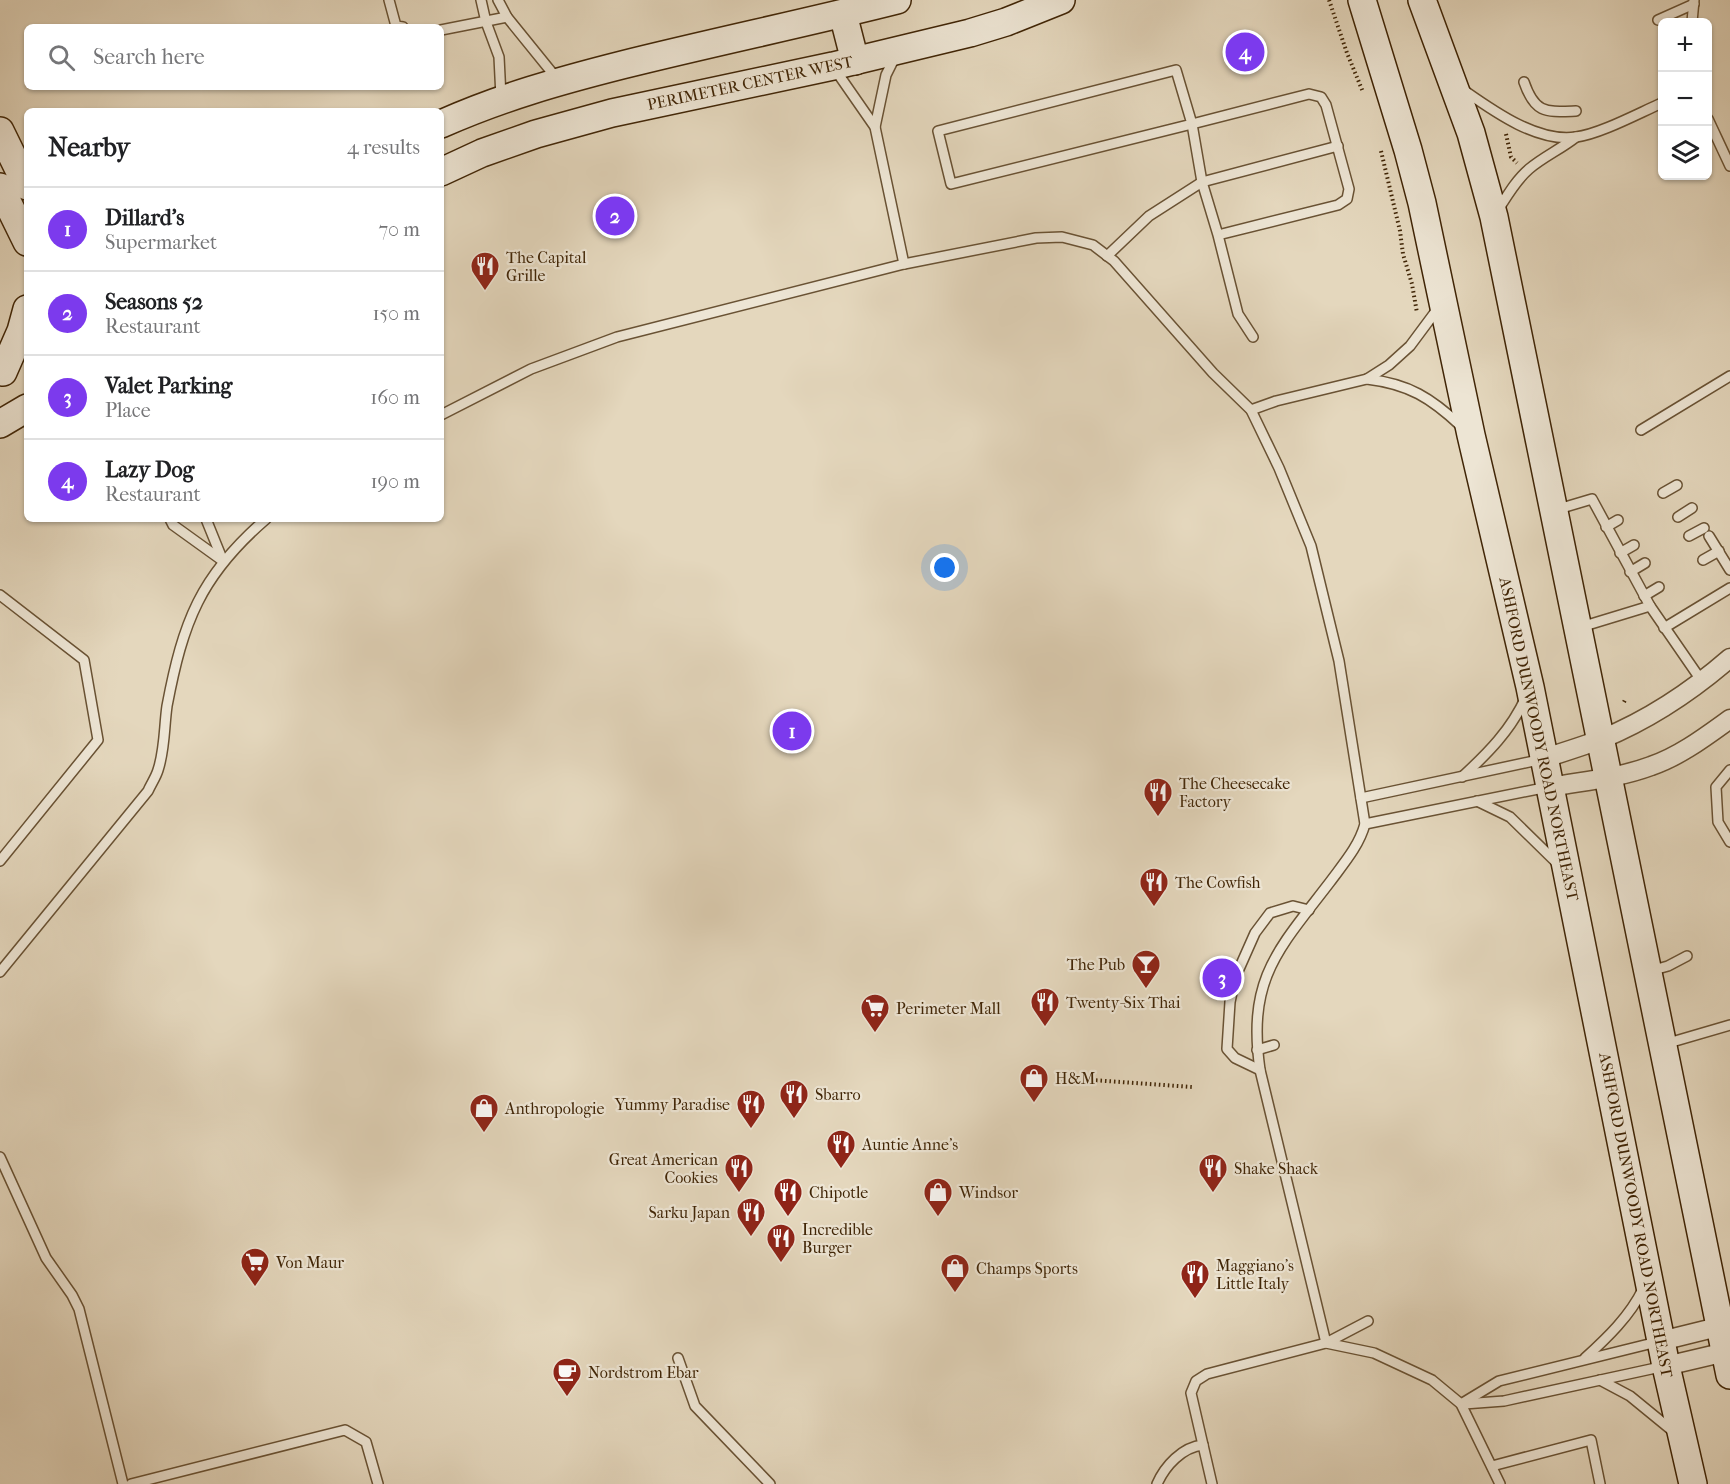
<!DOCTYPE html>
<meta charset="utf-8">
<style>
body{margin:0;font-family:"IM FELL French Canon",serif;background:#f2f2f2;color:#202124}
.controls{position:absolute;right:18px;top:18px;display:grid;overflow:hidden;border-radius:9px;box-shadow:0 2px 4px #0004}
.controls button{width:54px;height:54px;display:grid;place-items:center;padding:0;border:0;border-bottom:2px solid #e0e0e0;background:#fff;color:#202124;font:30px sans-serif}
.you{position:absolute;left:945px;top:568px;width:21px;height:21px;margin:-15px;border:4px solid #fff;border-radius:50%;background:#1a73e8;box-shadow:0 0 0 9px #1a73e833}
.badge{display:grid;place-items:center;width:39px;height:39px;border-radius:50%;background:#7c3aed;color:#fff;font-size:20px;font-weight:700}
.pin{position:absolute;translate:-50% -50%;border:3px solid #fff;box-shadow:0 2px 6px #0006}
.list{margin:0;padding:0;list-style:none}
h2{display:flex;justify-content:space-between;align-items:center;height:78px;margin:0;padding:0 24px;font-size:26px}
h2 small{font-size:20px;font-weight:400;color:#757577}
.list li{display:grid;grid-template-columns:39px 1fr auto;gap:18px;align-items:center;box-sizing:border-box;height:84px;padding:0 24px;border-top:2px solid #e0e0e0}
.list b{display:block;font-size:22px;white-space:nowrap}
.list p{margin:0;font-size:20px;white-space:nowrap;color:#757577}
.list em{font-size:20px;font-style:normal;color:#757577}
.icon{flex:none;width:33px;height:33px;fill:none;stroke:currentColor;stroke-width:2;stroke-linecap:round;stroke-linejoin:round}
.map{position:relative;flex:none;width:1730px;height:1484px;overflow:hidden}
.search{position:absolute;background:#fff;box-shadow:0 2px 4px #0004;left:24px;top:24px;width:420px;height:66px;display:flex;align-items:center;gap:15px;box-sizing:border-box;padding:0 21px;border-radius:9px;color:#757577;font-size:22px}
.panel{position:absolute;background:#fff;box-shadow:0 2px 4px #0004;left:24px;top:108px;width:420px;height:414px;border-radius:9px}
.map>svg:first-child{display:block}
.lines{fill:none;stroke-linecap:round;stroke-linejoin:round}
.lane-casing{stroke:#695234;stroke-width:12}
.street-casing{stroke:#695234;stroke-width:21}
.secondary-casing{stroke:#402506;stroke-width:30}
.path{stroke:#402506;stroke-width:4;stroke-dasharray:1.5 3;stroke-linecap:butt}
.lane{stroke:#ede5d4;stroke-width:9}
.street{stroke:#ede5d4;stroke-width:18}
.secondary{stroke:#ede5d4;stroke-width:27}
.labels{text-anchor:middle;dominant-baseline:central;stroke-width:4.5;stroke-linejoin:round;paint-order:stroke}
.street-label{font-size:16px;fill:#402506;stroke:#ede5d4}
.poi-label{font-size:16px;fill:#402506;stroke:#ede5d4;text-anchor:start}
</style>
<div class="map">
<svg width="1730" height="1484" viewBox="0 0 1730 1484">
<rect width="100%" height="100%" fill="#e4d7bd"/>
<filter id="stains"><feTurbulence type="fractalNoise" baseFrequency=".00333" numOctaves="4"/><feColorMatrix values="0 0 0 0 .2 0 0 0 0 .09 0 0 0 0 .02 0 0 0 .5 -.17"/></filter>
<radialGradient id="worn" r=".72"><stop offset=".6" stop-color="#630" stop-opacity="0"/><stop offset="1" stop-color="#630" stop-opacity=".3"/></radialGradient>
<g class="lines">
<g class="lane-casing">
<g id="lane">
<path d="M 389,0 L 396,26 L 403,27"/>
<path d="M 481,0 L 486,22 L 499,57 L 501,97"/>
<path d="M 498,0 L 507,17 L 558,80"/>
<path d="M 1658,20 L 1694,4"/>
<path d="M 1692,22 L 1694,0"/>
<path d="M 441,30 L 507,17"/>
<path d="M 834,68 L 875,127 L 904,264"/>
<path d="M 1176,70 L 1192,124 L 951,184 L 938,131 Z"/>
<path d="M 1524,82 C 1535,114 1546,112 1576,111"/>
<path d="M 1462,89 C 1492,110 1537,143 1576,137 C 1600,134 1639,113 1662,103"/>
<path d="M 1708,119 L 1730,166"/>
<path d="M 875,127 L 886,75 L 896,55"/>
<path d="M 1498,210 C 1507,196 1516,180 1529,169 C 1543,157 1561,149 1576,137"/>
<path d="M 1218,235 L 1202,182 L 1192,124 L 1309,94 L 1321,97 L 1326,105 L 1349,189 L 1347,199 L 1338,205 L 1218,235 L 1238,314 L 1253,337"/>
<path d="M 1107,256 L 1149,216 L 1202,182 L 1338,146"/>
<path d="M 1367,379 C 1409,384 1431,398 1461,426"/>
<path d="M 1251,410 L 1276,401 L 1367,379 L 1389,365 L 1410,346 L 1439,307"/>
<path d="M 441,415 L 531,369 L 617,337 L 904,264 L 1036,238 L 1062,237 L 1093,245 L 1114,261 L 1213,373 L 1251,410 L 1279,468 L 1311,546 L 1339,661 L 1365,824 C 1359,846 1344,863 1330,882 C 1278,950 1247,978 1260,1070 L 1326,1343 L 1374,1353 L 1432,1380 L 1461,1404 L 1500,1484"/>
<path d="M 1641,430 L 1730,376"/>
<path d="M 1663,493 L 1677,485"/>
<path d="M 1555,510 L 1592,499 L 1650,606 L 1581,627"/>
<path d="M 1678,517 L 1692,508"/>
<path d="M 170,519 L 173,525 L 223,561"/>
<path d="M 206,519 L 223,561"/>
<path d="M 1606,527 L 1618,520"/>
<path d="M 1689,536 L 1704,528"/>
<path d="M 1709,536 L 1730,570"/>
<path d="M 1620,553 L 1634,545"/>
<path d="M 1703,560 L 1719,551"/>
<path d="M 1630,572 L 1645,563"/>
<path d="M 0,595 L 84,660 L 98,740 L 0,861"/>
<path d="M 1644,596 L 1659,587"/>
<path d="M 1650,606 L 1701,680"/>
<path d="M 1664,628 L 1730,588"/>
<path d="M 1730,770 L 1716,787 L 1718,822 L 1730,842"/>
<path d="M 1462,777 C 1488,753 1511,730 1526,697"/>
<path d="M 1361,798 L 1543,759"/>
<path d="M 1477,801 L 1510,817 L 1557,863"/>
<path d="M 1365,824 L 1548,787"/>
<path d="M 1650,971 L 1668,966 L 1687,956"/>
<path d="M 0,972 L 148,791 C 151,784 156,777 158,770 C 165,749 164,727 167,706 C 183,622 200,576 266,519"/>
<path d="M 1665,1044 L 1730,1025"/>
<path d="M 1257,1050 L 1274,1045"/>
<path d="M 1260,1070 L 1235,1058 L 1227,1049 L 1230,1002 L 1235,978 L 1255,933 L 1270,913 L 1293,906 L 1309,910"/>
<path d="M 0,1157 L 46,1258 L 72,1295 L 79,1309 L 123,1484"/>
<path d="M 678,1358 L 695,1406 L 770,1484"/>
<path d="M 1585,1358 C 1607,1338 1630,1316 1643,1289"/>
<path d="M 1600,1380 L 1630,1396 L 1674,1432"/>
<path d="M 1461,1404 L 1499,1381 L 1657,1342"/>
<path d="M 1464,1404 L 1504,1401 L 1665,1366"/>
<path d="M 1492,1466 L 1591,1440 L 1600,1484"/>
<path d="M 131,1484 L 345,1430 L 366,1442 L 378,1484"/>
<path d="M 1157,1484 C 1165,1466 1182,1447 1203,1445"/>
<path d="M 1212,1484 L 1191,1393 L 1196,1381 L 1207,1374 L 1326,1343 L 1368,1321"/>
</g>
</g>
<g class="street-casing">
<g id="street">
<path d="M 1545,758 C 1564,752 1583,746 1602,739 C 1648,720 1692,691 1730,658"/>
<path d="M 1551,787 C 1584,781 1619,778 1651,766 C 1680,756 1705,737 1730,719"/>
<path d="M 1661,1341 L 1730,1324"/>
<path d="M 1666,1366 L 1730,1351"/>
</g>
</g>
<g class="secondary-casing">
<g id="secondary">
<path d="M 1362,0 L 1408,150 L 1422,203 L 1471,435 L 1530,687 L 1666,1366 L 1693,1484"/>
<path d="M 1422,0 L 1471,133 L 1494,217 L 1730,1375"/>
<path d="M 843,14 L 855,61"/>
<path d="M 441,124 C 502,97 559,81 622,65 C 714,42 806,23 897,0"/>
<path d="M 0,131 L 27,186"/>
<path d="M 441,172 L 482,153 L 536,134 L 612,113 L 833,66 L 970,33 L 1006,22 L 1061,0"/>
<path d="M 0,187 L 27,242"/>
<path d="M 3,372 L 21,331 L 27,309"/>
<path d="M 0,424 L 27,408"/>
</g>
</g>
<g class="path">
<path d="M 1329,0 L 1347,53 L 1363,92"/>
<path d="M 1506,134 L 1511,157 L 1517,163"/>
<path d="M 1381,151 L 1400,231 L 1403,254 L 1412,284 L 1417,313"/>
<path d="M 1624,702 L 1626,698"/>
<path d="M 1060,1080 L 1092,1080 L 1192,1087"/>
</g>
<use href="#lane" class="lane"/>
<use href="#street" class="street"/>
<use href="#secondary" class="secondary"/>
</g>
<defs>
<g id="restaurant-pin" transform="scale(1.5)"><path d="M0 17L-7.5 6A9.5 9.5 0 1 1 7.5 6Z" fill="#8f2418" stroke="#ede5d4"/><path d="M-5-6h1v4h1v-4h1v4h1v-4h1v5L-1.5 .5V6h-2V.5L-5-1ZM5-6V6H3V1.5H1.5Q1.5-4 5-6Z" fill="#fff"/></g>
<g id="bar-pin" transform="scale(1.5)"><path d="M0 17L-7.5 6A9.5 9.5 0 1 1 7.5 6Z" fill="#8f2418" stroke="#ede5d4"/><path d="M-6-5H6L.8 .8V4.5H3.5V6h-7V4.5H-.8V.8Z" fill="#fff"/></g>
<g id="supermarket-pin" transform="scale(1.5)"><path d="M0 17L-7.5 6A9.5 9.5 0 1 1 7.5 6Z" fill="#8f2418" stroke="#ede5d4"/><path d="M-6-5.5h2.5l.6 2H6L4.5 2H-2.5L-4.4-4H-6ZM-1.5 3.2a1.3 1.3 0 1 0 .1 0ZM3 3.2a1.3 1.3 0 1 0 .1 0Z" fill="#fff"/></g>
<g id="shop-pin" transform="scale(1.5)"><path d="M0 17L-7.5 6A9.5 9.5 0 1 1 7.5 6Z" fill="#8f2418" stroke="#ede5d4"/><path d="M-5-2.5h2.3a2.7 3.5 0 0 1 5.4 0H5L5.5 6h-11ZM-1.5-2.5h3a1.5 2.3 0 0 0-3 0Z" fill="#fff"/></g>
<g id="cafe-pin" transform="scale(1.5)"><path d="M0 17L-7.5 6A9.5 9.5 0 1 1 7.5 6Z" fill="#8f2418" stroke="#ede5d4"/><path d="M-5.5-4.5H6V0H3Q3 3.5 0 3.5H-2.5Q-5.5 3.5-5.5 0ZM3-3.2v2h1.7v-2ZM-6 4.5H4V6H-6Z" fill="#fff"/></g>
</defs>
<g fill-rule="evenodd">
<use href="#restaurant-pin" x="485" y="266"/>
<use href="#restaurant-pin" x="1158" y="792"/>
<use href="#restaurant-pin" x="1154" y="882"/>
<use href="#bar-pin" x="1146" y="964"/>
<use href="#restaurant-pin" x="1045" y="1002"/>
<use href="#supermarket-pin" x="875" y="1008"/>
<use href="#shop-pin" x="1034" y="1078"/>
<use href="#restaurant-pin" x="794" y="1094"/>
<use href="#restaurant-pin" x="751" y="1104"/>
<use href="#shop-pin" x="484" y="1108"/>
<use href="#restaurant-pin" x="841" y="1144"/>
<use href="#restaurant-pin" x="739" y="1168"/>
<use href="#restaurant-pin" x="1213" y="1168"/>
<use href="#restaurant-pin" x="788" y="1192"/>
<use href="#shop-pin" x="938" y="1192"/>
<use href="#restaurant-pin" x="751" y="1212"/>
<use href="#restaurant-pin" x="781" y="1238"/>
<use href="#supermarket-pin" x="255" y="1262"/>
<use href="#shop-pin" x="955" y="1268"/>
<use href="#restaurant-pin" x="1195" y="1274"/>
<use href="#cafe-pin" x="567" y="1372"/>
</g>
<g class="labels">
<g class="street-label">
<text transform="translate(750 83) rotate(-12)">PERIMETER CENTER WEST</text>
<text transform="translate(1539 739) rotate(78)">ASHFORD DUNWOODY ROAD NORTHEAST</text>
<text transform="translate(1636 1215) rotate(79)">ASHFORD DUNWOODY ROAD NORTHEAST</text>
</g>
<g class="poi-label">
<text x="506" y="257">The Capital<tspan x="506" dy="18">Grille</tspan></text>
<text x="1179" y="783">The Cheesecake<tspan x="1179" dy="18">Factory</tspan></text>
<text x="1175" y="882">The Cowfish</text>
<text x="1125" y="964" text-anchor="end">The Pub</text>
<text x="1066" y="1002">Twenty-Six Thai</text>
<text x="896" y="1008">Perimeter Mall</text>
<text x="1055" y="1078">H&amp;M</text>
<text x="815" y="1094">Sbarro</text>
<text x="730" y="1104" text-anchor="end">Yummy Paradise</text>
<text x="505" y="1108">Anthropologie</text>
<text x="862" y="1144">Auntie Anne's</text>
<text x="718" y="1159" text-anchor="end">Great American<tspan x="718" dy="18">Cookies</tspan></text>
<text x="1234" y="1168">Shake Shack</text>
<text x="809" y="1192">Chipotle</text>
<text x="959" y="1192">Windsor</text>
<text x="730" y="1212" text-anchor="end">Sarku Japan</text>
<text x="802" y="1229">Incredible<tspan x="802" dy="18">Burger</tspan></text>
<text x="276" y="1262">Von Maur</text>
<text x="1216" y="1265">Maggiano's<tspan x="1216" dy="18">Little Italy</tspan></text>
<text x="976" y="1268">Champs Sports</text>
<text x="588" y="1372">Nordstrom Ebar</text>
</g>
</g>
<rect width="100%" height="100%" filter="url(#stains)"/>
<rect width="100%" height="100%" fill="url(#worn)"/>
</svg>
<div class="controls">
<button>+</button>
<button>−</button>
<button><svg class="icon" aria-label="layers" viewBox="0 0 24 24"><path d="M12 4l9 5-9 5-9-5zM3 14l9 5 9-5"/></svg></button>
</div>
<div class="you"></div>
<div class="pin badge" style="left:792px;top:731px">1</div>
<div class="pin badge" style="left:615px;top:216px">2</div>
<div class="pin badge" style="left:1222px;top:978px">3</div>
<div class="pin badge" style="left:1245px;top:52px">4</div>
<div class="search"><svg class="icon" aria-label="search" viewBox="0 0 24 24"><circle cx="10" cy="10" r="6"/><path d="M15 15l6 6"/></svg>Search here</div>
<section class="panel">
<h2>Nearby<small>4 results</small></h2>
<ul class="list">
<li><span class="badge">1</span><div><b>Dillard's</b><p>Supermarket</p></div><em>70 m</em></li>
<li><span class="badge">2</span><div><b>Seasons 52</b><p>Restaurant</p></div><em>150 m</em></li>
<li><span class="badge">3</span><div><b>Valet Parking</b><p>Place</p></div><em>160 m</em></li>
<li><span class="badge">4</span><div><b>Lazy Dog</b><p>Restaurant</p></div><em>190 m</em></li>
</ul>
</section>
</div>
